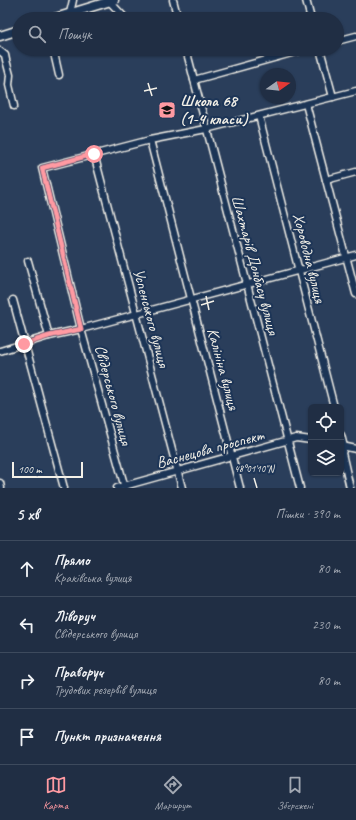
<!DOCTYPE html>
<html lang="uk">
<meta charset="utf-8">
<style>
body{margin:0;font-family:Caveat,sans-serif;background:#28364b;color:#f1f3f6}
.controls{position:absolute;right:12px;bottom:12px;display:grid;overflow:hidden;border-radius:6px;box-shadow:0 1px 3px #0004}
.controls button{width:36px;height:36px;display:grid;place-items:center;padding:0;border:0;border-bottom:1px solid #3d4a5d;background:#202e44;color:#f1f3f6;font:20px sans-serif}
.compass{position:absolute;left:260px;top:68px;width:36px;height:36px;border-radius:50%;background:#202e44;box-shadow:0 1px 3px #0004;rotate:75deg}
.scale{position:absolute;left:12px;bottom:10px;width:71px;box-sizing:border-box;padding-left:4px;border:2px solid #f4f1e8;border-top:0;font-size:11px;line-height:14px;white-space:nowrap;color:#f4f1e8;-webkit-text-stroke:3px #1d3557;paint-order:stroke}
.stop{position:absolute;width:12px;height:12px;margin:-9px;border:3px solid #ff9aa2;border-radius:50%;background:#fff}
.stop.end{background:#ff9aa2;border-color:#fff;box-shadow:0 1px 4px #0008}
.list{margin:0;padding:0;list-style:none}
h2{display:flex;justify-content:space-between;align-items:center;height:52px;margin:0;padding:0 16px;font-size:17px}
h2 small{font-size:13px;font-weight:400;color:#a2a8b2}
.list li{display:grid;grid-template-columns:26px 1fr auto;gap:12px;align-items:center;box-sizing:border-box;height:56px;padding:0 16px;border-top:1px solid #3d4a5d}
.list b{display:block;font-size:15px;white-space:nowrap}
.list p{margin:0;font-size:13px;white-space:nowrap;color:#a2a8b2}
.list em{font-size:13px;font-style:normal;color:#a2a8b2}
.icon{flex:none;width:22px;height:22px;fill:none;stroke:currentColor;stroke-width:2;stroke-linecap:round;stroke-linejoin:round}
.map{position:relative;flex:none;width:356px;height:488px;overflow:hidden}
.search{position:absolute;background:#202e44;box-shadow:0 1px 3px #0004;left:12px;right:12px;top:12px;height:44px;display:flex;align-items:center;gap:10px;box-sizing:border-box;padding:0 14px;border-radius:22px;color:#a2a8b2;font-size:15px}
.sheet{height:276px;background:#202e44}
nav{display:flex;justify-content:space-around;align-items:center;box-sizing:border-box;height:56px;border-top:1px solid #3d4a5d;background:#202e44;font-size:11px;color:#a2a8b2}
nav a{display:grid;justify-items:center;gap:2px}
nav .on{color:#ff9aa2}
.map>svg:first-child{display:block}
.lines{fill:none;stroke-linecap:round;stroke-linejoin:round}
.minor-casing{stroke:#f4f1e8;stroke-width:9}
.major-casing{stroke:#f4f1e8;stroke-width:11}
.minor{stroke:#1d3557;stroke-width:6}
.major{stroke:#1d3557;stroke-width:8}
.route{stroke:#ff9aa2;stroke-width:5}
.ticks{fill:none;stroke:#f4f1e8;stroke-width:1.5}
.labels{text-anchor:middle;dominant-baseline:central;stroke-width:4;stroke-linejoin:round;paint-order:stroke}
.poi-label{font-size:16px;font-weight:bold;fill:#f4f1e8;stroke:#1d3557;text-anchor:start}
.street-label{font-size:16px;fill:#f4f1e8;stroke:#1d3557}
.ticks-label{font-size:10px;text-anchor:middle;fill:#f4f1e8;stroke:#1d3557;stroke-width:4;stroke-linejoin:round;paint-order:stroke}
</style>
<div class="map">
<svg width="356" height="488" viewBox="0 0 356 488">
<rect width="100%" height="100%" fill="#2a3e5b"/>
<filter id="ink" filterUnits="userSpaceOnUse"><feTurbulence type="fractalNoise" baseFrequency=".025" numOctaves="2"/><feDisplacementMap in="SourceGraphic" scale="8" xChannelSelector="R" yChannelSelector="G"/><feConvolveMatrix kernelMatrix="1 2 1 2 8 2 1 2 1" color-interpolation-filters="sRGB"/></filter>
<g filter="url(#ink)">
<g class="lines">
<g class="minor-casing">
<g id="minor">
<path d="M 173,0 L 178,19"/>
<path d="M 306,0 L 311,19"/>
<path d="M 109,1 L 126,19"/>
<path d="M 70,13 L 73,0"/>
<path d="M 337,41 L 356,36"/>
<path d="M 56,49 L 54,53 L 59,75"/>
<path d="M 186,49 L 300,488"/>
<path d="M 320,49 L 333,97"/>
<path d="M 0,51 L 5,55 L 6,60 L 10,75 L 9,85 L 14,106"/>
<path d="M 194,80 L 306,49"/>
<path d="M 306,104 L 356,294"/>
<path d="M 259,116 L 334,407"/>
<path d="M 150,140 L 240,488"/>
<path d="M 94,154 L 182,488"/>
<path d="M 326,180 L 356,172"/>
<path d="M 28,261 L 49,336"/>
<path d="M 13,300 L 64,488"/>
<path d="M 0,351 L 49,336 L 81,329 L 356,255"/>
<path d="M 341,435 L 344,447 L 342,453 L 350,488"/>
<path d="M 342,446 L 356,449"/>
<path d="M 0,483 L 1,488"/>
<path d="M 117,488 L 296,438 L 311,440"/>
<path d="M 125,488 L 81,329 L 42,168 L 150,140 L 206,129 L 356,91"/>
</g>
</g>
<g class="major-casing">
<g id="major">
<path d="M 52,19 L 114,0"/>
<path d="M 0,36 L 19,30"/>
</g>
</g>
<use href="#minor" class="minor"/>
<use href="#major" class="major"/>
</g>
</g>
<g class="lines" filter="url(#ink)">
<path class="route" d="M 24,344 L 49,336 L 81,329 L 42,168 L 94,154"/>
</g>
<path class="ticks" d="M 148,83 L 152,96M 144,91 L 157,88M 206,296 L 209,310M 201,305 L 214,301M 254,478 L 257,488"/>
<defs>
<g id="school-square" transform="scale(0.9)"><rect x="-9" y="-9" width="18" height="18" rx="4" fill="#ff9aa2" stroke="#1d3557"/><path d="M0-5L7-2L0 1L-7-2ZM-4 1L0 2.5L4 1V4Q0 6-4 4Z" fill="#111"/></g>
</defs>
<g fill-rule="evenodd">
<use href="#school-square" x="167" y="110"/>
</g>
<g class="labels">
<g class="poi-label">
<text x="180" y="101">Школа 68<tspan x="180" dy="18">(1-4 класи)</tspan></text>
</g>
<g class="street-label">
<text transform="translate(309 258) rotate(76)">Хороводна вулиця</text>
<text transform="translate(255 265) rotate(75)">Шахтарів Донбасу вулиця</text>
<text transform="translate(151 318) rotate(75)">Успенського вулиця</text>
<text transform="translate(223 369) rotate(75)">Калініна вулиця</text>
<text transform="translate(113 395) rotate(75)">Свідерського вулиця</text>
<text transform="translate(210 449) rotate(-15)">Васнецова проспект</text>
</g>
</g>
<g class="ticks-label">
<text x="254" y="472">48°01'10"N</text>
</g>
</svg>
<div class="controls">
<button><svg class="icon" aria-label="locate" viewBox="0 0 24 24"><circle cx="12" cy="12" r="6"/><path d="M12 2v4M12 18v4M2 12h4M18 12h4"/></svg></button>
<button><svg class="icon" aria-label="layers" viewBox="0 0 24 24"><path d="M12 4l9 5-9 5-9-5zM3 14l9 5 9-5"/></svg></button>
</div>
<svg class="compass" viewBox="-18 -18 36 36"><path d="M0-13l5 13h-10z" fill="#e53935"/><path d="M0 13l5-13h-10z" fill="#a2a8b2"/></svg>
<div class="scale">100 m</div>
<div class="stop" style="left:94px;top:154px"></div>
<div class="stop end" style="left:24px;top:344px"></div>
<div class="search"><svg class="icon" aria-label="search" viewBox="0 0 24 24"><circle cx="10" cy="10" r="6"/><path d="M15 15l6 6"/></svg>Пошук</div>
</div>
<section class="sheet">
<h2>5 хв<small>Пішки · 390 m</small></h2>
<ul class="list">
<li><svg class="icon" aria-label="ahead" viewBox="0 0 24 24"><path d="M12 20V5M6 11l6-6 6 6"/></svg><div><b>Прямо</b><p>Краківська вулиця</p></div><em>80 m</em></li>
<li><svg class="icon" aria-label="left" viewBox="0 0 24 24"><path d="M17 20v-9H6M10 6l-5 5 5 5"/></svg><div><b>Ліворуч</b><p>Свідерського вулиця</p></div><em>230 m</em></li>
<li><svg class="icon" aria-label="right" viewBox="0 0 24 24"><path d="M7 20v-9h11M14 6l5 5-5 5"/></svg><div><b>Праворуч</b><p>Трудових резервів вулиця</p></div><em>80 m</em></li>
<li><svg class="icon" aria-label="arrive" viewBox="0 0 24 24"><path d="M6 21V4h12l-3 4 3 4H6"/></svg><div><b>Пункт призначення</b></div></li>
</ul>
</section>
<nav>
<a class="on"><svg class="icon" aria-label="map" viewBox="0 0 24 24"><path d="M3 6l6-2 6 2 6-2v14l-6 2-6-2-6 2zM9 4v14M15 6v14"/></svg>Карта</a>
<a><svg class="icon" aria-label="directions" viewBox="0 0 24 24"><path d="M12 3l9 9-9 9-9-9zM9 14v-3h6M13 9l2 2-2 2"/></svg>Маршрут</a>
<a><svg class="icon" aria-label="saved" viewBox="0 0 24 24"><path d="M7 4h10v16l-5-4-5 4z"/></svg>Збережені</a>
</nav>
